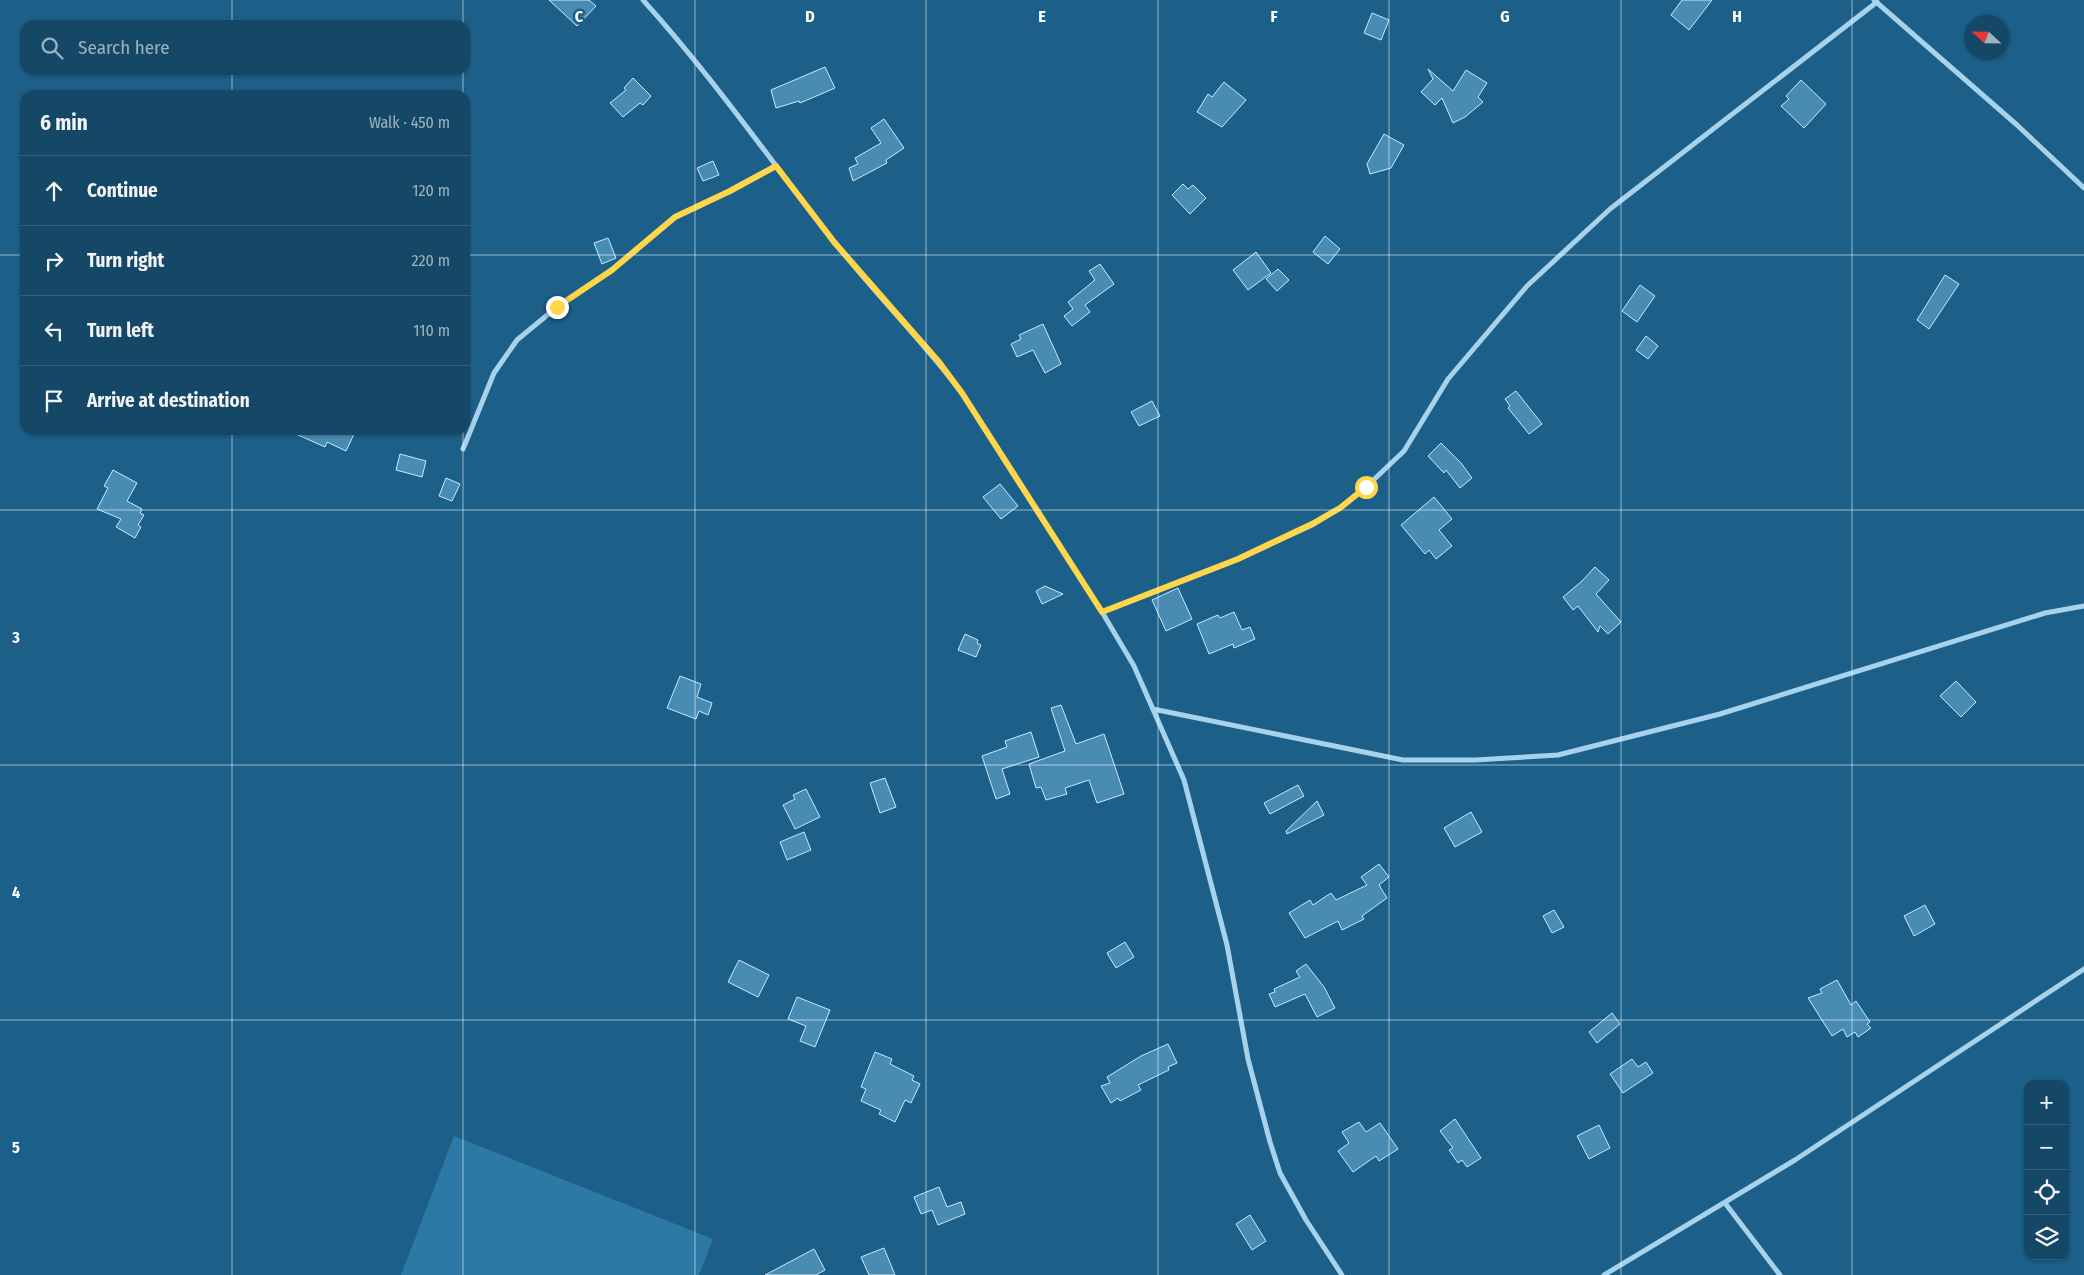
<!DOCTYPE html>
<meta charset="utf-8">
<style>
body{margin:0;font-family:"Fira Sans Condensed",sans-serif;background:#225270;color:#f1f3f6}
.controls{position:absolute;right:15px;bottom:15px;display:grid;overflow:hidden;border-radius:10px;box-shadow:0 1px 4px #0004}
.controls button{width:45px;height:45px;display:grid;place-items:center;padding:0;border:0;border-bottom:1px solid #34607b;background:#154867;color:#f1f3f6;font:25px sans-serif}
.compass{position:absolute;left:1964px;top:15px;width:45px;height:45px;border-radius:50%;background:#154867;box-shadow:0 1px 4px #0004;rotate:292deg}
.stop{position:absolute;width:15px;height:15px;margin:-11px;border:4px solid #ffd54a;border-radius:50%;background:#fff}
.stop.end{background:#ffd54a;border-color:#fff;box-shadow:0 1px 5px #0008}
.list{margin:0;padding:0;list-style:none}
h2{display:flex;justify-content:space-between;align-items:center;height:65px;margin:0;padding:0 20px;font-size:21px}
h2 small{font-size:16px;font-weight:400;color:#9db2c0}
.list li{display:grid;grid-template-columns:32px 1fr auto;gap:15px;align-items:center;box-sizing:border-box;height:70px;padding:0 20px;border-top:1px solid #34607b}
.list b{display:block;font-size:19px;white-space:nowrap}
.list em{font-size:16px;font-style:normal;color:#9db2c0}
.icon{flex:none;width:28px;height:28px;fill:none;stroke:currentColor;stroke-width:2;stroke-linecap:round;stroke-linejoin:round}
.map{position:relative;flex:none;width:2084px;height:1275px;overflow:hidden}
.search{position:absolute;background:#154867;box-shadow:0 1px 4px #0004;left:20px;top:20px;width:450px;height:55px;display:flex;align-items:center;gap:12px;box-sizing:border-box;padding:0 18px;border-radius:15px;color:#9db2c0;font-size:19px}
.panel{position:absolute;background:#154867;box-shadow:0 1px 4px #0004;left:20px;top:90px;width:450px;height:345px;border-radius:15px}
.map>svg:first-child{display:block}
.green{fill:#2c79a5}
.building{fill:#498cb3;stroke:#cbe8f9}
.lines{fill:none;stroke-linecap:round;stroke-linejoin:round}
.minor{stroke:#a6d2ec;stroke-width:5}
.route{stroke:#ffd54a;stroke-width:6}
.grid{fill:none;stroke:#fff;stroke-width:1;stroke-opacity:0.55}
.grid-label{font-size:16px;text-anchor:middle;font-weight:bold;fill:#fff;stroke:#1c6089;stroke-width:5;stroke-linejoin:round;paint-order:stroke}
</style>
<div class="map">
<svg width="2084" height="1275" viewBox="0 0 2084 1275">
<rect width="100%" height="100%" fill="#1c6089"/>
<path class="green" d="M 454,1136 L 713,1239 L 699,1275 L 401,1275 Z"/>
<g class="building">
<path d="M 549,0 L 589,0 L 596,6 L 577,26 Z"/>
<path d="M 1682,0 L 1712,0 L 1689,30 L 1671,15 Z"/>
<path d="M 1372,13 L 1389,20 L 1381,40 L 1364,33 Z"/>
<path d="M 825,67 L 835,88 L 800,103 L 799,101 L 776,108 L 771,90 Z"/>
<path d="M 1428,69 L 1453,91 L 1466,70 L 1487,83 L 1478,97 L 1483,102 L 1465,117 L 1453,123 L 1442,98 L 1435,105 L 1421,92 L 1433,79 Z"/>
<path d="M 633,78 L 651,96 L 643,105 L 640,103 L 623,117 L 610,103 L 626,90 L 624,88 Z"/>
<path d="M 1801,80 L 1826,104 L 1804,128 L 1781,106 L 1789,99 L 1786,96 Z"/>
<path d="M 1224,82 L 1246,100 L 1222,127 L 1197,112 L 1208,94 L 1212,97 Z"/>
<path d="M 884,119 L 904,148 L 886,160 L 887,163 L 853,181 L 849,168 L 858,164 L 855,158 L 881,143 L 871,128 Z"/>
<path d="M 1384,134 L 1404,145 L 1391,168 L 1370,174 L 1367,164 Z"/>
<path d="M 713,161 L 719,175 L 703,181 L 697,168 Z"/>
<path d="M 1183,184 L 1188,189 L 1193,185 L 1206,198 L 1190,214 L 1172,195 Z"/>
<path d="M 1325,236 L 1340,249 L 1328,264 L 1313,252 Z"/>
<path d="M 608,238 L 616,258 L 602,264 L 594,243 Z"/>
<path d="M 1256,252 L 1271,273 L 1248,290 L 1233,270 Z"/>
<path d="M 1100,264 L 1114,284 L 1085,305 L 1090,312 L 1072,326 L 1064,316 L 1073,309 L 1068,302 L 1095,280 L 1089,271 Z"/>
<path d="M 1278,269 L 1289,280 L 1277,291 L 1266,279 Z"/>
<path d="M 1945,275 L 1959,284 L 1929,329 L 1917,320 Z"/>
<path d="M 1640,285 L 1655,296 L 1637,322 L 1622,311 Z"/>
<path d="M 1043,324 L 1061,364 L 1045,373 L 1033,350 L 1017,357 L 1011,344 L 1021,339 L 1019,335 Z"/>
<path d="M 1646,336 L 1658,346 L 1648,359 L 1636,350 Z"/>
<path d="M 1516,391 L 1542,424 L 1529,434 L 1508,408 L 1510,406 L 1505,399 Z"/>
<path d="M 1152,401 L 1160,416 L 1139,426 L 1131,412 Z"/>
<path d="M 287,430 L 356,430 L 346,451 L 327,442 L 325,447 Z"/>
<path d="M 1441,443 L 1461,463 L 1472,478 L 1460,488 L 1446,470 L 1444,473 L 1428,456 Z"/>
<path d="M 400,454 L 426,461 L 422,477 L 396,470 Z"/>
<path d="M 113,470 L 137,483 L 127,501 L 142,509 L 140,513 L 144,515 L 138,525 L 141,527 L 135,538 L 116,527 L 121,519 L 97,509 L 108,488 L 104,486 Z"/>
<path d="M 446,478 L 460,484 L 452,501 L 439,496 Z"/>
<path d="M 1000,484 L 1018,506 L 1001,519 L 983,497 Z"/>
<path d="M 1434,497 L 1452,519 L 1439,530 L 1452,546 L 1436,559 L 1429,550 L 1425,554 L 1401,525 Z"/>
<path d="M 1595,567 L 1609,580 L 1596,594 L 1621,622 L 1608,634 L 1600,626 L 1598,632 L 1578,606 L 1573,610 L 1563,597 L 1582,581 Z"/>
<path d="M 1045,586 L 1063,594 L 1042,604 L 1036,591 Z"/>
<path d="M 1178,588 L 1192,619 L 1166,631 L 1152,600 Z"/>
<path d="M 1234,612 L 1242,630 L 1250,627 L 1255,639 L 1234,648 L 1233,644 L 1209,654 L 1197,624 L 1218,615 L 1220,618 Z"/>
<path d="M 965,634 L 978,640 L 977,643 L 981,645 L 976,657 L 958,650 Z"/>
<path d="M 680,676 L 701,684 L 697,697 L 712,703 L 708,715 L 699,711 L 696,719 L 667,708 Z"/>
<path d="M 1956,681 L 1976,702 L 1961,717 L 1940,696 Z"/>
<path d="M 1061,705 L 1076,744 L 1104,734 L 1124,794 L 1097,803 L 1089,780 L 1065,788 L 1067,794 L 1046,800 L 1041,787 L 1036,788 L 1029,764 L 1065,751 L 1051,708 Z"/>
<path d="M 1031,732 L 1039,757 L 1002,769 L 1010,794 L 996,799 L 982,756 L 1007,747 L 1005,741 Z"/>
<path d="M 885,778 L 896,807 L 880,813 L 870,783 Z"/>
<path d="M 1298,785 L 1304,796 L 1270,814 L 1264,803 Z"/>
<path d="M 806,789 L 820,817 L 795,829 L 783,805 L 795,799 L 793,795 Z"/>
<path d="M 1317,801 L 1324,815 L 1287,834 L 1286,831 Z"/>
<path d="M 1471,812 L 1482,832 L 1455,847 L 1444,828 Z"/>
<path d="M 804,832 L 811,850 L 787,860 L 780,842 Z"/>
<path d="M 1379,864 L 1389,877 L 1379,885 L 1387,898 L 1362,916 L 1364,919 L 1342,930 L 1338,921 L 1305,938 L 1289,913 L 1310,900 L 1313,905 L 1331,893 L 1336,900 L 1367,885 L 1361,877 Z"/>
<path d="M 1925,905 L 1935,924 L 1914,936 L 1904,916 Z"/>
<path d="M 1554,910 L 1564,927 L 1552,933 L 1543,916 Z"/>
<path d="M 1125,942 L 1134,957 L 1116,968 L 1107,953 Z"/>
<path d="M 739,960 L 769,975 L 758,997 L 728,982 Z"/>
<path d="M 1306,964 L 1324,987 L 1335,1008 L 1317,1017 L 1305,994 L 1275,1007 L 1269,994 L 1275,992 L 1274,989 L 1300,977 L 1296,971 Z"/>
<path d="M 1837,980 L 1851,1005 L 1856,1001 L 1870,1022 L 1867,1024 L 1871,1028 L 1858,1037 L 1855,1032 L 1847,1037 L 1843,1029 L 1832,1036 L 1808,998 L 1822,993 L 1820,989 Z"/>
<path d="M 797,997 L 830,1010 L 815,1047 L 800,1041 L 806,1026 L 788,1019 Z"/>
<path d="M 1612,1013 L 1620,1024 L 1597,1043 L 1589,1032 Z"/>
<path d="M 1168,1044 L 1177,1063 L 1168,1067 L 1169,1070 L 1138,1085 L 1141,1090 L 1120,1101 L 1118,1098 L 1111,1103 L 1101,1086 L 1110,1083 L 1107,1077 L 1141,1056 Z"/>
<path d="M 875,1052 L 892,1059 L 890,1064 L 914,1076 L 912,1080 L 920,1084 L 911,1103 L 905,1100 L 895,1122 L 879,1114 L 881,1110 L 861,1101 L 866,1089 L 861,1087 Z"/>
<path d="M 1632,1059 L 1638,1067 L 1646,1062 L 1653,1073 L 1623,1093 L 1610,1074 Z"/>
<path d="M 1455,1119 L 1481,1158 L 1467,1167 L 1462,1160 L 1458,1163 L 1449,1150 L 1453,1148 L 1440,1131 Z"/>
<path d="M 1359,1122 L 1366,1132 L 1380,1123 L 1398,1149 L 1379,1161 L 1376,1156 L 1353,1172 L 1338,1151 L 1349,1143 L 1342,1132 Z"/>
<path d="M 1599,1125 L 1610,1148 L 1589,1159 L 1577,1136 Z"/>
<path d="M 939,1187 L 947,1207 L 961,1202 L 965,1214 L 938,1225 L 932,1210 L 921,1214 L 914,1197 Z"/>
<path d="M 1250,1215 L 1266,1241 L 1252,1250 L 1236,1224 Z"/>
<path d="M 884,1248 L 895,1275 L 869,1275 L 861,1257 Z"/>
<path d="M 814,1249 L 825,1270 L 816,1275 L 765,1275 Z"/>
</g>
<g class="lines">
<g class="minor">
<path d="M 643,0 C 711,75 770,160 833,240 C 874,293 922,340 962,393 L 1102,612 L 1134,666 L 1184,780 L 1227,945 L 1248,1059 L 1270,1142 L 1280,1173 L 1306,1220 L 1342,1275"/>
<path d="M 1874,0 L 2017,125 L 2084,188"/>
<path d="M 463,449 L 494,373 L 517,340 L 557,307 L 612,270 L 675,217 L 730,191 L 776,166"/>
<path d="M 1102,612 L 1238,559 L 1312,525 L 1340,508 L 1366,487 L 1404,451 L 1448,379 L 1527,286 L 1610,209 L 1877,2"/>
<path d="M 1153,709 L 1403,760 L 1475,760 L 1558,755 L 1720,714 L 2045,613 L 2084,606"/>
<path d="M 1725,1203 L 1780,1275"/>
<path d="M 1604,1275 L 1795,1160 L 2084,969"/>
</g>
</g>
<g class="lines">
<path class="route" d="M 557,307 L 612,270 L 675,217 L 730,191 L 776,166 L 834,242 L 939,362 L 962,393 L 1102,612 L 1238,559 L 1312,524 L 1340,508 L 1366,487"/>
</g>
<path class="grid" d="M 232,0 L 232,25M 463,0 L 463,25M 695,0 L 695,1275M 926,0 L 926,1275M 1158,0 L 1158,1275M 1389,0 L 1389,1275M 1621,0 L 1621,1275M 1852,0 L 1852,1275M 232,70 L 232,95M 463,70 L 463,95M 0,255 L 25,255M 465,255 L 2084,255M 232,430 L 232,1275M 463,430 L 463,1275M 0,510 L 2084,510M 0,765 L 2084,765M 0,1020 L 2084,1020"/>
<g class="grid-label">
<text x="579" y="22">C</text>
<text x="810" y="22">D</text>
<text x="1042" y="22">E</text>
<text x="1274" y="22">F</text>
<text x="1505" y="22">G</text>
<text x="1737" y="22">H</text>
<text x="16" y="643">3</text>
<text x="16" y="898">4</text>
<text x="16" y="1153">5</text>
</g>
</svg>
<div class="controls">
<button>+</button>
<button>−</button>
<button><svg class="icon" aria-label="locate" viewBox="0 0 24 24"><circle cx="12" cy="12" r="6"/><path d="M12 2v4M12 18v4M2 12h4M18 12h4"/></svg></button>
<button><svg class="icon" aria-label="layers" viewBox="0 0 24 24"><path d="M12 4l9 5-9 5-9-5zM3 14l9 5 9-5"/></svg></button>
</div>
<svg class="compass" viewBox="-18 -18 36 36"><path d="M0-13l5 13h-10z" fill="#e53935"/><path d="M0 13l5-13h-10z" fill="#9db2c0"/></svg>
<div class="stop" style="left:1366px;top:487px"></div>
<div class="stop end" style="left:557px;top:307px"></div>
<div class="search"><svg class="icon" aria-label="search" viewBox="0 0 24 24"><circle cx="10" cy="10" r="6"/><path d="M15 15l6 6"/></svg>Search here</div>
<section class="panel">
<h2>6 min<small>Walk · 450 m</small></h2>
<ul class="list">
<li><svg class="icon" aria-label="ahead" viewBox="0 0 24 24"><path d="M12 20V5M6 11l6-6 6 6"/></svg><div><b>Continue</b></div><em>120 m</em></li>
<li><svg class="icon" aria-label="right" viewBox="0 0 24 24"><path d="M7 20v-9h11M14 6l5 5-5 5"/></svg><div><b>Turn right</b></div><em>220 m</em></li>
<li><svg class="icon" aria-label="left" viewBox="0 0 24 24"><path d="M17 20v-9H6M10 6l-5 5 5 5"/></svg><div><b>Turn left</b></div><em>110 m</em></li>
<li><svg class="icon" aria-label="arrive" viewBox="0 0 24 24"><path d="M6 21V4h12l-3 4 3 4H6"/></svg><div><b>Arrive at destination</b></div></li>
</ul>
</section>
</div>
